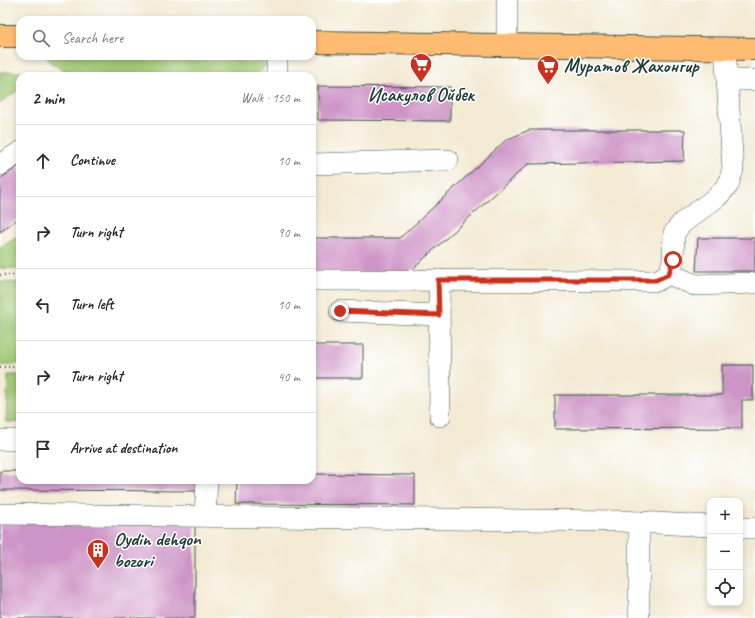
<!DOCTYPE html>
<meta charset="utf-8">
<style>
body{margin:0;font-family:Caveat,sans-serif;background:#f2f2f3;color:#2b2b33}
.controls{position:absolute;right:12px;bottom:12px;display:grid;overflow:hidden;border-radius:8px;box-shadow:0 2px 6px #0003}
.controls button{width:36px;height:36px;display:grid;place-items:center;padding:0;border:0;border-bottom:1px solid #e1e1e2;background:#fff;color:#2b2b33;font:20px sans-serif}
.stop{position:absolute;width:12px;height:12px;margin:-9px;border:3px solid #c8321e;border-radius:50%;background:#fff}
.stop.end{background:#c8321e;border-color:#fff;box-shadow:0 1px 4px #0008}
.list{margin:0;padding:0;list-style:none}
h2{display:flex;justify-content:space-between;align-items:center;height:52px;margin:0;padding:0 16px;font-size:17px}
h2 small{font-size:13px;font-weight:400;color:#7c7c81}
.list li{display:grid;grid-template-columns:26px 1fr auto;gap:12px;align-items:center;box-sizing:border-box;height:72px;padding:0 16px;border-top:1px solid #e1e1e2}
.list b{display:block;font-size:15px;white-space:nowrap}
.list em{font-size:13px;font-style:normal;color:#7c7c81}
.icon{flex:none;width:22px;height:22px;fill:none;stroke:currentColor;stroke-width:2;stroke-linecap:round;stroke-linejoin:round}
.map{position:relative;flex:none;width:755px;height:618px;overflow:hidden}
.search{position:absolute;background:#fff;box-shadow:0 2px 6px #0003;left:16px;top:16px;width:300px;height:44px;display:flex;align-items:center;gap:10px;box-sizing:border-box;padding:0 14px;border-radius:12px;color:#7c7c81;font-size:15px}
.panel{position:absolute;background:#fff;box-shadow:0 2px 6px #0003;left:16px;top:72px;width:300px;height:412px;border-radius:12px}
.map>svg:first-child{display:block}
.green{fill:#a0c974;stroke:#608354}
.building{fill:#cf94c7}
.lines{fill:none;stroke-linecap:round;stroke-linejoin:round}
.minor-casing{stroke:#3f574c;stroke-width:22}
.major-casing{stroke:#3f574c;stroke-width:24}
.path{stroke:#3f574c;stroke-width:2.5;stroke-dasharray:1 3;stroke-linecap:butt}
.minor{stroke:#fff;stroke-width:21}
.major{stroke:#ffbb71;stroke-width:22}
.route{stroke:#c8321e;stroke-width:5}
.labels{text-anchor:middle;dominant-baseline:central;stroke-width:3;stroke-linejoin:round;paint-order:stroke}
.poi-label{font-size:19px;font-weight:bold;fill:#1f3d34;stroke:#fff;text-anchor:start}
</style>
<div class="map">
<svg width="755" height="618" viewBox="0 0 755 618">
<rect width="100%" height="100%" fill="#fff"/>
<filter id="ink" filterUnits="userSpaceOnUse"><feTurbulence type="fractalNoise" baseFrequency=".025" numOctaves="2"/><feDisplacementMap in="SourceGraphic" scale="8" xChannelSelector="R" yChannelSelector="G"/><feConvolveMatrix kernelMatrix="1 2 1 2 8 2 1 2 1" color-interpolation-filters="sRGB"/></filter>
<filter id="wash" filterUnits="userSpaceOnUse"><feTurbulence type="fractalNoise" baseFrequency=".012" numOctaves="4" result="noise"/><feDisplacementMap in="SourceGraphic" scale="16" xChannelSelector="R" yChannelSelector="G"/><feGaussianBlur stdDeviation="0.9" result="paint"/><feColorMatrix in="noise" values="0 0 0 0 0 0 0 0 0 0 0 0 0 0 0 0 0 1.4 0 .05"/><feComposite in="paint" operator="in"/></filter>
<g filter="url(#wash)">
<rect width="100%" height="100%" fill="#f3ead3"/>
<g class="green">
<path d="M 45,56 L 270,56 L 266,65 L 256,76 L 75,76 L 51,63 Z"/>
<path d="M 0,72 L 36,72 L 38,76 L 20,76 L 20,89 L 0,103 Z"/>
<path d="M 20,235 L 20,269 L 0,268 L 0,248 Z"/>
<path d="M 0,282 L 20,283 L 20,363 L 11,365 L 0,365 Z"/>
<path d="M 8,375 L 20,375 L 20,422 L 6,422 Z"/>
</g>
<g id="blocks">
<g class="building">
<path d="M 318,86 L 450,87 L 450,121 L 318,120 Z"/>
<path d="M 529,130 L 685,130 L 684,161 L 528,164 L 406,275 L 312,272 L 312,238 L 400,238 L 506,140 Z"/>
<path d="M 20,165 L 20,217 L 0,232 L 0,179 Z"/>
<path d="M 698,238 L 755,238 L 755,271 L 696,271 Z"/>
<rect x="312" y="345" width="51" height="33"/>
<path d="M 722,365 L 753,365 L 753,400 L 742,400 L 742,428 L 555,429 L 555,395 L 722,395 Z"/>
<path d="M 0,471 L 20,471 L 20,480 L 197,480 L 197,491 L 0,490 Z"/>
<path d="M 312,474 L 415,475 L 415,505 L 236,504 L 237,480 L 312,480 Z"/>
<rect x="0" y="521" width="195" height="97"/>
</g>
</g>
</g>
<g filter="url(#ink)">
<use href="#blocks" fill-opacity="0" stroke="#3f574c" stroke-width="1"/>
<g class="lines">
<g class="minor-casing">
<g id="minor">
<path d="M 507,45 L 507,0"/>
<path d="M 277,56 L 277,76"/>
<path d="M 727,80 L 755,80"/>
<path d="M 312,164 L 448,160"/>
<path d="M 0,165 L 20,152"/>
<path d="M 669,274 L 695,285 L 755,283"/>
<path d="M 312,280 L 656,281 L 669,274 L 673,260 L 674,233 L 682,223 L 717,197 L 728,185 L 733,169 L 725,49"/>
<path d="M 439,280 L 440,416"/>
<path d="M 340,311 L 439,315"/>
<path d="M 0,440 L 20,440"/>
<path d="M 0,514 L 620,521 L 710,526"/>
<path d="M 205,516 L 207,480"/>
<path d="M 740,528 L 755,528"/>
<path d="M 639,618 L 639,522"/>
</g>
</g>
<g class="major-casing">
<g id="major">
<path d="M 0,36 L 20,36"/>
<path d="M 312,42 L 755,49"/>
</g>
</g>
<g class="path">
<path d="M 0,275 L 20,275"/>
<path d="M 0,367 L 20,367"/>
</g>
<use href="#minor" class="minor"/>
<use href="#major" class="major"/>
</g>
</g>
<g class="lines" filter="url(#ink)">
<path class="route" d="M 340,311 L 439,315 L 438,280 L 656,280 L 669,274 L 673,260"/>
</g>
<defs>
<g id="supermarket-pin" transform="scale(1.15)"><path d="M0 17L-7.5 6A9.5 9.5 0 1 1 7.5 6Z" fill="#c8321e" stroke="#fff"/><path d="M-6-5.5h2.5l.6 2H6L4.5 2H-2.5L-4.4-4H-6ZM-1.5 3.2a1.3 1.3 0 1 0 .1 0ZM3 3.2a1.3 1.3 0 1 0 .1 0Z" fill="#fff"/></g>
<g id="building-pin" transform="scale(1.15)"><path d="M0 17L-7.5 6A9.5 9.5 0 1 1 7.5 6Z" fill="#c8321e" stroke="#fff"/><path d="M-4-6H4V6H1V3H-1V6H-4ZM-2.5-4.3h1.7v1.8h-1.7ZM.8-4.3h1.7v1.8H.8ZM-2.5-1h1.7V.8h-1.7ZM.8-1h1.7V.8H.8Z" fill="#fff"/></g>
</defs>
<g fill-rule="evenodd">
<use href="#supermarket-pin" x="421" y="64"/>
<use href="#supermarket-pin" x="548" y="66"/>
<use href="#building-pin" x="98" y="550"/>
</g>
<g class="labels">
<g class="poi-label">
<text x="564" y="66">Муратов Жахонгир</text>
<text x="421" y="95" text-anchor="middle">Исакулов Ойбек</text>
<text x="114" y="539">Oydin dehqon<tspan x="114" dy="22">bozori</tspan></text>
</g>
</g>
</svg>
<div class="controls">
<button>+</button>
<button>−</button>
<button><svg class="icon" aria-label="locate" viewBox="0 0 24 24"><circle cx="12" cy="12" r="6"/><path d="M12 2v4M12 18v4M2 12h4M18 12h4"/></svg></button>
</div>
<div class="stop" style="left:673px;top:260px"></div>
<div class="stop end" style="left:340px;top:311px"></div>
<div class="search"><svg class="icon" aria-label="search" viewBox="0 0 24 24"><circle cx="10" cy="10" r="6"/><path d="M15 15l6 6"/></svg>Search here</div>
<section class="panel">
<h2>2 min<small>Walk · 150 m</small></h2>
<ul class="list">
<li><svg class="icon" aria-label="ahead" viewBox="0 0 24 24"><path d="M12 20V5M6 11l6-6 6 6"/></svg><div><b>Continue</b></div><em>10 m</em></li>
<li><svg class="icon" aria-label="right" viewBox="0 0 24 24"><path d="M7 20v-9h11M14 6l5 5-5 5"/></svg><div><b>Turn right</b></div><em>90 m</em></li>
<li><svg class="icon" aria-label="left" viewBox="0 0 24 24"><path d="M17 20v-9H6M10 6l-5 5 5 5"/></svg><div><b>Turn left</b></div><em>10 m</em></li>
<li><svg class="icon" aria-label="right" viewBox="0 0 24 24"><path d="M7 20v-9h11M14 6l5 5-5 5"/></svg><div><b>Turn right</b></div><em>40 m</em></li>
<li><svg class="icon" aria-label="arrive" viewBox="0 0 24 24"><path d="M6 21V4h12l-3 4 3 4H6"/></svg><div><b>Arrive at destination</b></div></li>
</ul>
</section>
</div>
